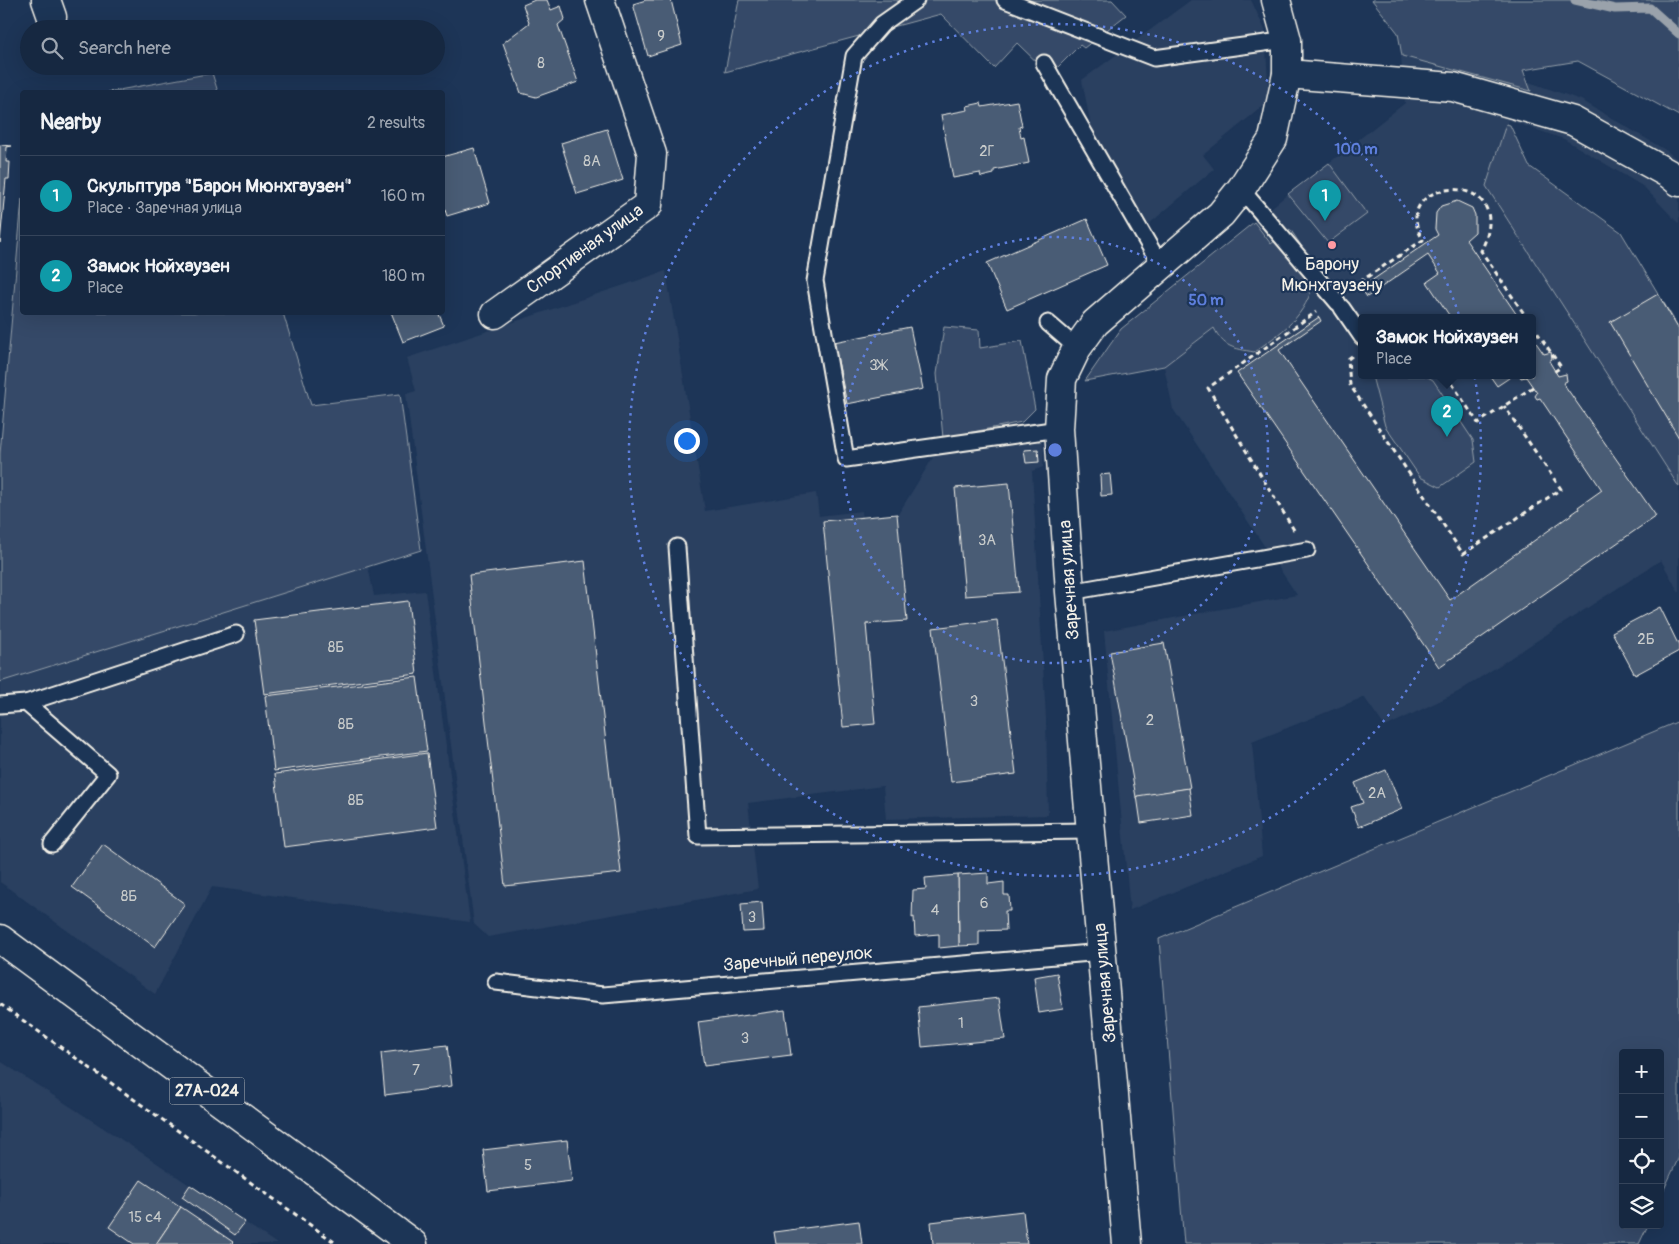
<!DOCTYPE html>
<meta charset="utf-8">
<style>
body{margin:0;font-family:Pangolin,sans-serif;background:#23344c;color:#f1f3f6}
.controls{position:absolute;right:15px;bottom:15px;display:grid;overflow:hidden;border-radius:5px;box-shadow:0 5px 20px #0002}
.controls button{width:45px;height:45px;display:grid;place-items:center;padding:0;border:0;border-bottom:1px solid #35445a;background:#162841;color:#f1f3f6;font:25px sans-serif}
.you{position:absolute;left:686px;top:440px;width:18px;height:18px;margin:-12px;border:4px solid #fff;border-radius:50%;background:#1a73e8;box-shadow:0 0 0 8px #1a73e833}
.badge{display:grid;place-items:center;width:32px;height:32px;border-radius:50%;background:#ff9aa2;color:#fff;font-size:16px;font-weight:700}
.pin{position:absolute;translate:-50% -41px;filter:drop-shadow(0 1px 2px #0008)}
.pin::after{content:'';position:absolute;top:26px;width:18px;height:15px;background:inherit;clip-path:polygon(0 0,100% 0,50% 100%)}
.popup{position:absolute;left:1358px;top:314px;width:178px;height:65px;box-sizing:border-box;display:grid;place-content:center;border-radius:5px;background:#162841;filter:drop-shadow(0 1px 4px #0005);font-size:16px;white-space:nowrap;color:#9ea6b1}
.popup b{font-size:19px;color:#f1f3f6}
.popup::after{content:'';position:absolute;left:50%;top:100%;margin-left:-10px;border:10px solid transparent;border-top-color:#162841}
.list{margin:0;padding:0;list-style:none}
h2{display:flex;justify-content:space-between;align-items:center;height:65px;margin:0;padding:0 20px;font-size:21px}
h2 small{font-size:16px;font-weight:400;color:#9ea6b1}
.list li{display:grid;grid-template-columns:32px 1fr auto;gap:15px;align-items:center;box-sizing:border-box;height:80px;padding:0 20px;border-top:1px solid #35445a}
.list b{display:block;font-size:19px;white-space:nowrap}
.list p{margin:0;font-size:16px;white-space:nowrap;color:#9ea6b1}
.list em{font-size:16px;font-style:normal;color:#9ea6b1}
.icon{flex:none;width:28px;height:28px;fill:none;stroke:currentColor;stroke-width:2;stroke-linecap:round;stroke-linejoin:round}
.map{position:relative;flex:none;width:1679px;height:1244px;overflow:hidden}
.search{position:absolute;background:#162841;box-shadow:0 5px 20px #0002;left:20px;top:20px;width:425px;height:55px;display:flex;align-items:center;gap:12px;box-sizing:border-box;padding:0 18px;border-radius:28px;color:#9ea6b1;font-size:19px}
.panel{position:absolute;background:#162841;box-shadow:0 5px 20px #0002;left:20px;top:90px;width:425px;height:225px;border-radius:5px}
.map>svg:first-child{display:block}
.built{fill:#2a4060;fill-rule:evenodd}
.green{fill:#354a67;stroke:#949ea8}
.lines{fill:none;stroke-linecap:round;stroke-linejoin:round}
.stream{stroke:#9aa2ab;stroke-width:9}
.building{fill:#485b74;stroke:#f4f1e8}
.lane-casing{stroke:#f4f1e8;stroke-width:19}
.street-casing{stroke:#f4f1e8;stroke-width:31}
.secondary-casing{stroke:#f4f1e8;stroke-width:31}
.primary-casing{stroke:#f4f1e8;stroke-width:31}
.path{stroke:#f4f1e8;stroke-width:3;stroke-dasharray:5 4;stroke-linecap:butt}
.lane{stroke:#1d3557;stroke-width:15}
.street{stroke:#1d3557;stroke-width:28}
.secondary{stroke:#1d3557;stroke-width:28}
.primary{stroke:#1d3557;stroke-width:28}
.ring{fill:none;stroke:#5e7fdd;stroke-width:2.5;stroke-dasharray:2.5 5}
.poi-dot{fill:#ff9aa2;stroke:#1d3557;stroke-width:2}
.labels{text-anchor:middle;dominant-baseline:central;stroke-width:4.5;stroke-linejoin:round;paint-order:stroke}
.number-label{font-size:15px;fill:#c9cccb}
.shield{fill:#1d3557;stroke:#b4b9bc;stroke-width:1}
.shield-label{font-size:16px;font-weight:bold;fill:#f4f1e8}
.street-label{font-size:18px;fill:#f4f1e8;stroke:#1d3557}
.poi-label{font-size:18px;fill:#f4f1e8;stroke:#1d3557}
.centre{fill:#5e7fdd;stroke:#1d3557;stroke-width:2.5}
.ring-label{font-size:15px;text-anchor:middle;font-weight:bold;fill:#5e7fdd;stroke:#1d3557;stroke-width:4.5;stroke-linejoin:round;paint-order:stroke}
</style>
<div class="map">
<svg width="1679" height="1244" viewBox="0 0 1679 1244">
<rect width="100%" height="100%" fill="#1d3557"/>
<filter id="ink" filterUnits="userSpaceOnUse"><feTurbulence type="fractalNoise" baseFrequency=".02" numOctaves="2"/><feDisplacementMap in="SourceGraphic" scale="10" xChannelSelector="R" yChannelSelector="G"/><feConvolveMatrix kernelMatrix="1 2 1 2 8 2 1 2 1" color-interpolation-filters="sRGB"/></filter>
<g filter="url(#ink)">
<g class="built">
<path d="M 1191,0 L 1251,0 L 1265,30 L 1269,101 L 1203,155 L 1214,169 L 1149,224 L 1108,172 L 1100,173 L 1082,80 Z"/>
<path d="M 1447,54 L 1581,100 L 1667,151 L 1679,161 L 1679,224 L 1644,187 L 1564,139 L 1508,120 L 1486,186 L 1679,487 L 1679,593 L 1661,560 L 1458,692 L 1385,727 L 1364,697 L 1252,742 L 1262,856 L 1130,910 L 1104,631 L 1297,595 L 1173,409 L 1164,366 L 1292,270 L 1254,222 L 1288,194 L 1328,243 L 1366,214 L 1329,163 L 1405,103 L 1401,56 ZM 1362,318 L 1532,318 L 1532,376 L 1362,376 Z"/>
<path d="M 666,271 L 705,511 L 816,493 L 819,516 L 862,511 L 863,521 L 897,516 L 937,451 L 1041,436 L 1044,450 L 1043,467 L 1032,471 L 1046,719 L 1048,815 L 886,819 L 883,786 L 748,803 L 758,889 L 488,937 L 474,924 L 406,394 L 416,391 L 407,358 Z"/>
<path d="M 368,566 L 374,596 L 425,591 L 470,922 L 212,887 L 155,994 L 0,882 L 0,682 Z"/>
<path d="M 0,1061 L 142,1153 L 277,1244 L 0,1244 Z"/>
</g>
<g class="green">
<path d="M 739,0 L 1112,0 L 1126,15 L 1084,48 L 1080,45 L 1050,75 L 1017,43 L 994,68 L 941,14 L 725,72 Z"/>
<path d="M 1372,0 L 1679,0 L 1679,116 L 1578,61 L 1523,70 L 1531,91 L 1402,56 L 1398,33 Z"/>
<path d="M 212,73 L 218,92 L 108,92 Z"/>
<path d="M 1506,124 L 1510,125 L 1529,166 L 1621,232 L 1679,328 L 1679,487 L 1486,186 Z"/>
<path d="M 1329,163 L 1367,214 L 1328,243 L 1288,194 Z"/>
<path d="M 22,199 L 22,312 L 283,313 L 311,405 L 400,394 L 421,550 L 0,682 L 0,454 Z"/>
<path d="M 1254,222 L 1271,244 L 1290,229 L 1317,269 C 1308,315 1290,326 1254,352 C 1233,348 1224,348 1214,328 L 1164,366 L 1085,381 L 1121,329 Z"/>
<path d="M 944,327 L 979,330 L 980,348 L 1022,341 L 1035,409 L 1022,422 L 943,438 L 937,374 Z"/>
<path d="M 1372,376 L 1426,376 L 1433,380 L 1473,440 L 1476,462 L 1440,487 L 1420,477 L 1385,426 Z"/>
<path d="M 1679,721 L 1679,1157 L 1660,1198 L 1660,1053 L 1623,1053 L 1623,1225 L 1648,1225 L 1639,1244 L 1184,1244 L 1159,939 Z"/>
</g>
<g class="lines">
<path class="stream" d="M 1575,0 L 1615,9 L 1650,8 L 1679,34"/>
</g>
<g class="building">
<path d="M 535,0 L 547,0 L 551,10 L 561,6 L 565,19 L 558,25 L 578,82 L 536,97 L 521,93 L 503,43 L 529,23 L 523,5 Z"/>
<path d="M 646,0 L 671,0 L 682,45 L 648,56 L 633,4 Z"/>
<path d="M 1017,101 L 1022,126 L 1019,127 L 1021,138 L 1024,137 L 1029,163 L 994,170 L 994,174 L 981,177 L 980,173 L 953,178 L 941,115 L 968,110 L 967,106 L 981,103 L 982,107 Z"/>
<path d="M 607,129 L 623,180 L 577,194 L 561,143 Z"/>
<path d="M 0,145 L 12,146 L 7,147 L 6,162 L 10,162 L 9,179 L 6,179 L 0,243 Z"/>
<path d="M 474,148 L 490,203 L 447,216 L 442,201 L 442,157 Z"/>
<path d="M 1457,201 L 1472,208 L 1475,215 L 1475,232 L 1466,240 L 1519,318 L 1451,318 L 1427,282 L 1440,273 L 1428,255 L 1367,297 L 1361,288 L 1438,235 L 1435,229 L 1436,213 L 1441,206 Z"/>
<path d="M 1087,219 L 1107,265 L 1007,309 L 987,263 Z"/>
<path d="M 1658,294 L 1679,330 L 1679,438 L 1610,322 Z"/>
<path d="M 391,312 L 438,312 L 444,326 L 403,342 Z"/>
<path d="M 1319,317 L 1321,321 L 1279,350 L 1450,600 L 1579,509 L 1578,507 L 1602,490 L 1540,398 L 1537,399 L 1535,396 L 1537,393 L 1526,377 L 1521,378 L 1520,376 L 1532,376 L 1532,337 L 1544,354 L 1551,352 L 1552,359 L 1549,361 L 1558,376 L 1566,374 L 1567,381 L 1563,383 L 1656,516 L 1439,667 L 1237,373 Z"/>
<path d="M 910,327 L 923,389 L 847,404 L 834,342 Z"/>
<path d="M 1490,376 L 1512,376 L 1497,386 Z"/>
<path d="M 1038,449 L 1039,462 L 1026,463 L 1024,450 Z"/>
<path d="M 1110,474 L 1112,495 L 1101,496 L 1100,475 Z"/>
<path d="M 1009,483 L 1019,592 L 965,596 L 955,488 Z"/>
<path d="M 897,514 L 907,621 L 866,624 L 875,724 L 843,727 L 823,521 Z"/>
<path d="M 585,561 L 621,873 L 505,886 L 469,575 Z"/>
<path d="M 408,601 L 417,674 L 264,694 L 254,620 Z"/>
<path d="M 1660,607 L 1679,646 L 1679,651 L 1635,675 L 1612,632 Z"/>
<path d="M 997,620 L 1016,774 L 951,782 L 933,628 Z"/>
<path d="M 1164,643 L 1190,788 L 1136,797 L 1110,652 Z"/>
<path d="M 417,677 L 427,751 L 274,771 L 265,696 Z"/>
<path d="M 427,753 L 437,827 L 284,847 L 275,774 Z"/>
<path d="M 1386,770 L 1402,809 L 1359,827 L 1351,807 L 1363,803 L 1355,783 Z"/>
<path d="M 1189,788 L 1193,815 L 1141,823 L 1137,796 Z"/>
<path d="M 103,844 L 185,904 L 155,947 L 72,887 Z"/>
<path d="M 988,873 L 988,884 L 1004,882 L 1004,895 L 1009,895 L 1010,911 L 1005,911 L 1006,930 L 979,931 L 979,945 L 959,946 L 958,875 Z"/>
<path d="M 958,875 L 959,946 L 939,948 L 939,934 L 915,936 L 914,917 L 912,918 L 913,890 L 926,889 L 925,878 Z"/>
<path d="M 762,902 L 764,931 L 743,932 L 741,904 Z"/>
<path d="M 1057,973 L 1063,1009 L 1039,1013 L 1034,977 Z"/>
<path d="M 999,998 L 1005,1039 L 922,1047 L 918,1007 Z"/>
<path d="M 785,1010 L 791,1055 L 704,1066 L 698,1022 Z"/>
<path d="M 447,1045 L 452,1086 L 385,1095 L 381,1053 Z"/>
<path d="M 567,1140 L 572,1181 L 488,1191 L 483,1150 Z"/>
<path d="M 141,1180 L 181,1207 L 156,1244 L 134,1244 L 109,1227 Z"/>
<path d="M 190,1185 L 245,1222 L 235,1235 L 182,1197 Z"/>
<path d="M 181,1207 L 233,1242 L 231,1244 L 156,1244 Z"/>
<path d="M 1023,1211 L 1027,1244 L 933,1244 L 931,1222 Z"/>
<path d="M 859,1221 L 862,1244 L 776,1244 L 774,1232 Z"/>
</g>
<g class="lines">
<g class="lane-casing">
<g id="lane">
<path d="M 916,0 L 882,24 L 854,56 L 815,281 L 846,459 L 1059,429"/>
<path d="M 1005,0 L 1154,58 L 1287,40"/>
<path d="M 1044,63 L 1161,266"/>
<path d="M 1241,189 L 1338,303"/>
<path d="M 1342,308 L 1362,337"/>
<path d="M 1048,323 L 1077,348"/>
<path d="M 677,547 L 698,836 L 1091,831"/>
<path d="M 1070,592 L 1307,550"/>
<path d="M 26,703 L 236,634"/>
<path d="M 0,705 L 26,703 L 108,774 L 52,844"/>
<path d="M 496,982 L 603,995 L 1102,952"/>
</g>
</g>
<g class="street-casing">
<g id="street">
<path d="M 46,0 L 52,17"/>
<path d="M 1287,74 L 1453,87 L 1573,121 L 1669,174 L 1679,182"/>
<path d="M 495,314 L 648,205 L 652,154 L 600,0"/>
</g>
</g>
<g class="secondary-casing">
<path id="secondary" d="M 1127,1244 L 1070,592 L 1059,429 L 1062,379 L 1077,348 L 1095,323 L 1221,214 L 1241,189 L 1273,139 L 1287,74 L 1287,40 L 1276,0"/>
</g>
<g class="primary-casing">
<path id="primary" d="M 0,939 L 413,1244"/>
</g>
<g class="path">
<path d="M 1352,287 L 1423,240 C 1421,236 1418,231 1417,226 C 1404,175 1520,172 1481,251 L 1527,318"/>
<path d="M 1532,325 L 1561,367 L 1552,373"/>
<path d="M 1352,356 L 1348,359 L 1350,385 L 1463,554 L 1561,489 L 1504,406"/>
<path d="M 1447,376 L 1478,423 L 1533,387"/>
<path d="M 1294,530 L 1208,388 L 1316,312"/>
<path d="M 0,1004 L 337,1244"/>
</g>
<use href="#lane" class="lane"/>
<use href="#street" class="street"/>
<use href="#secondary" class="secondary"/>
<use href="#primary" class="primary"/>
</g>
</g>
<g class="ring">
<circle cx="1055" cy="450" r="213"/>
<circle cx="1055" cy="450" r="426"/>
</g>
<circle class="poi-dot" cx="1332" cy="245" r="5"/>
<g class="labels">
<g class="number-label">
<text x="661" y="36">9</text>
<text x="541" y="63">8</text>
<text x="987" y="151">2Г</text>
<text x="592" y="161">8А</text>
<text x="878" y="365">3Ж</text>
<text x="987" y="540">3А</text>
<text x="1646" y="639">2Б</text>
<text x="336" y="647">8Б</text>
<text x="974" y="701">3</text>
<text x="1150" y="720">2</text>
<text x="346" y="724">8Б</text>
<text x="1377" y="793">2А</text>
<text x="356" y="800">8Б</text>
<text x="129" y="896">8Б</text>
<text x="984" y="903">6</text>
<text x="935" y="910">4</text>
<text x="752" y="917">3</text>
<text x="961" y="1023">1</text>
<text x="745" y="1038">3</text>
<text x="416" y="1070">7</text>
<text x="528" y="1165">5</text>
<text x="145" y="1217">15 с4</text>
</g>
<rect class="shield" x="169.5" y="1077.5" width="75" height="27" rx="4"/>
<g class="shield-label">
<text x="207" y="1091">27А-024</text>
</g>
<g class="street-label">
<text transform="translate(585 249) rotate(-36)">Спортивная улица</text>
<text transform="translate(1069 580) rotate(-94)">Заречная улица</text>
<text transform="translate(798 959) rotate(-5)">Заречный переулок</text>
<text transform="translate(1105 983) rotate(-95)">Заречная улица</text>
</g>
<g class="poi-label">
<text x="1332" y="264">Барону<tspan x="1332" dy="21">Мюнхгаузену</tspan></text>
</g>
</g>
<circle cx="1055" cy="450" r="8" class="centre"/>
<g class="ring-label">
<text x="1356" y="154">100 m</text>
<text x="1206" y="305">50 m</text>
</g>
</svg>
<div class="controls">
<button>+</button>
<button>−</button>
<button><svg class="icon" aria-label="locate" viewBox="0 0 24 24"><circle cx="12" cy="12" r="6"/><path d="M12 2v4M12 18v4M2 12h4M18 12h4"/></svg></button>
<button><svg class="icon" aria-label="layers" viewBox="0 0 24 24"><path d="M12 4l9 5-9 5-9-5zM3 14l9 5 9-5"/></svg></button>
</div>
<div class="you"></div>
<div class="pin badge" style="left:1325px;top:221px;background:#0f9aa8">1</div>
<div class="pin badge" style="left:1447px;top:437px;background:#0f9aa8">2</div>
<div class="popup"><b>Замок Нойхаузен</b>Place</div>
<div class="search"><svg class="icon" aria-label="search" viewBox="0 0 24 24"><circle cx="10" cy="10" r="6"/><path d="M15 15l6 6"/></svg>Search here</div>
<section class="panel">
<h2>Nearby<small>2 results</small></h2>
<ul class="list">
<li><span class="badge" style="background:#0f9aa8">1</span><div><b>Скульптура &quot;Барон Мюнхгаузен&quot;</b><p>Place · Заречная улица</p></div><em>160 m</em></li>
<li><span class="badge" style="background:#0f9aa8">2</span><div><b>Замок Нойхаузен</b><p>Place</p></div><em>180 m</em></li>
</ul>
</section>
</div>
